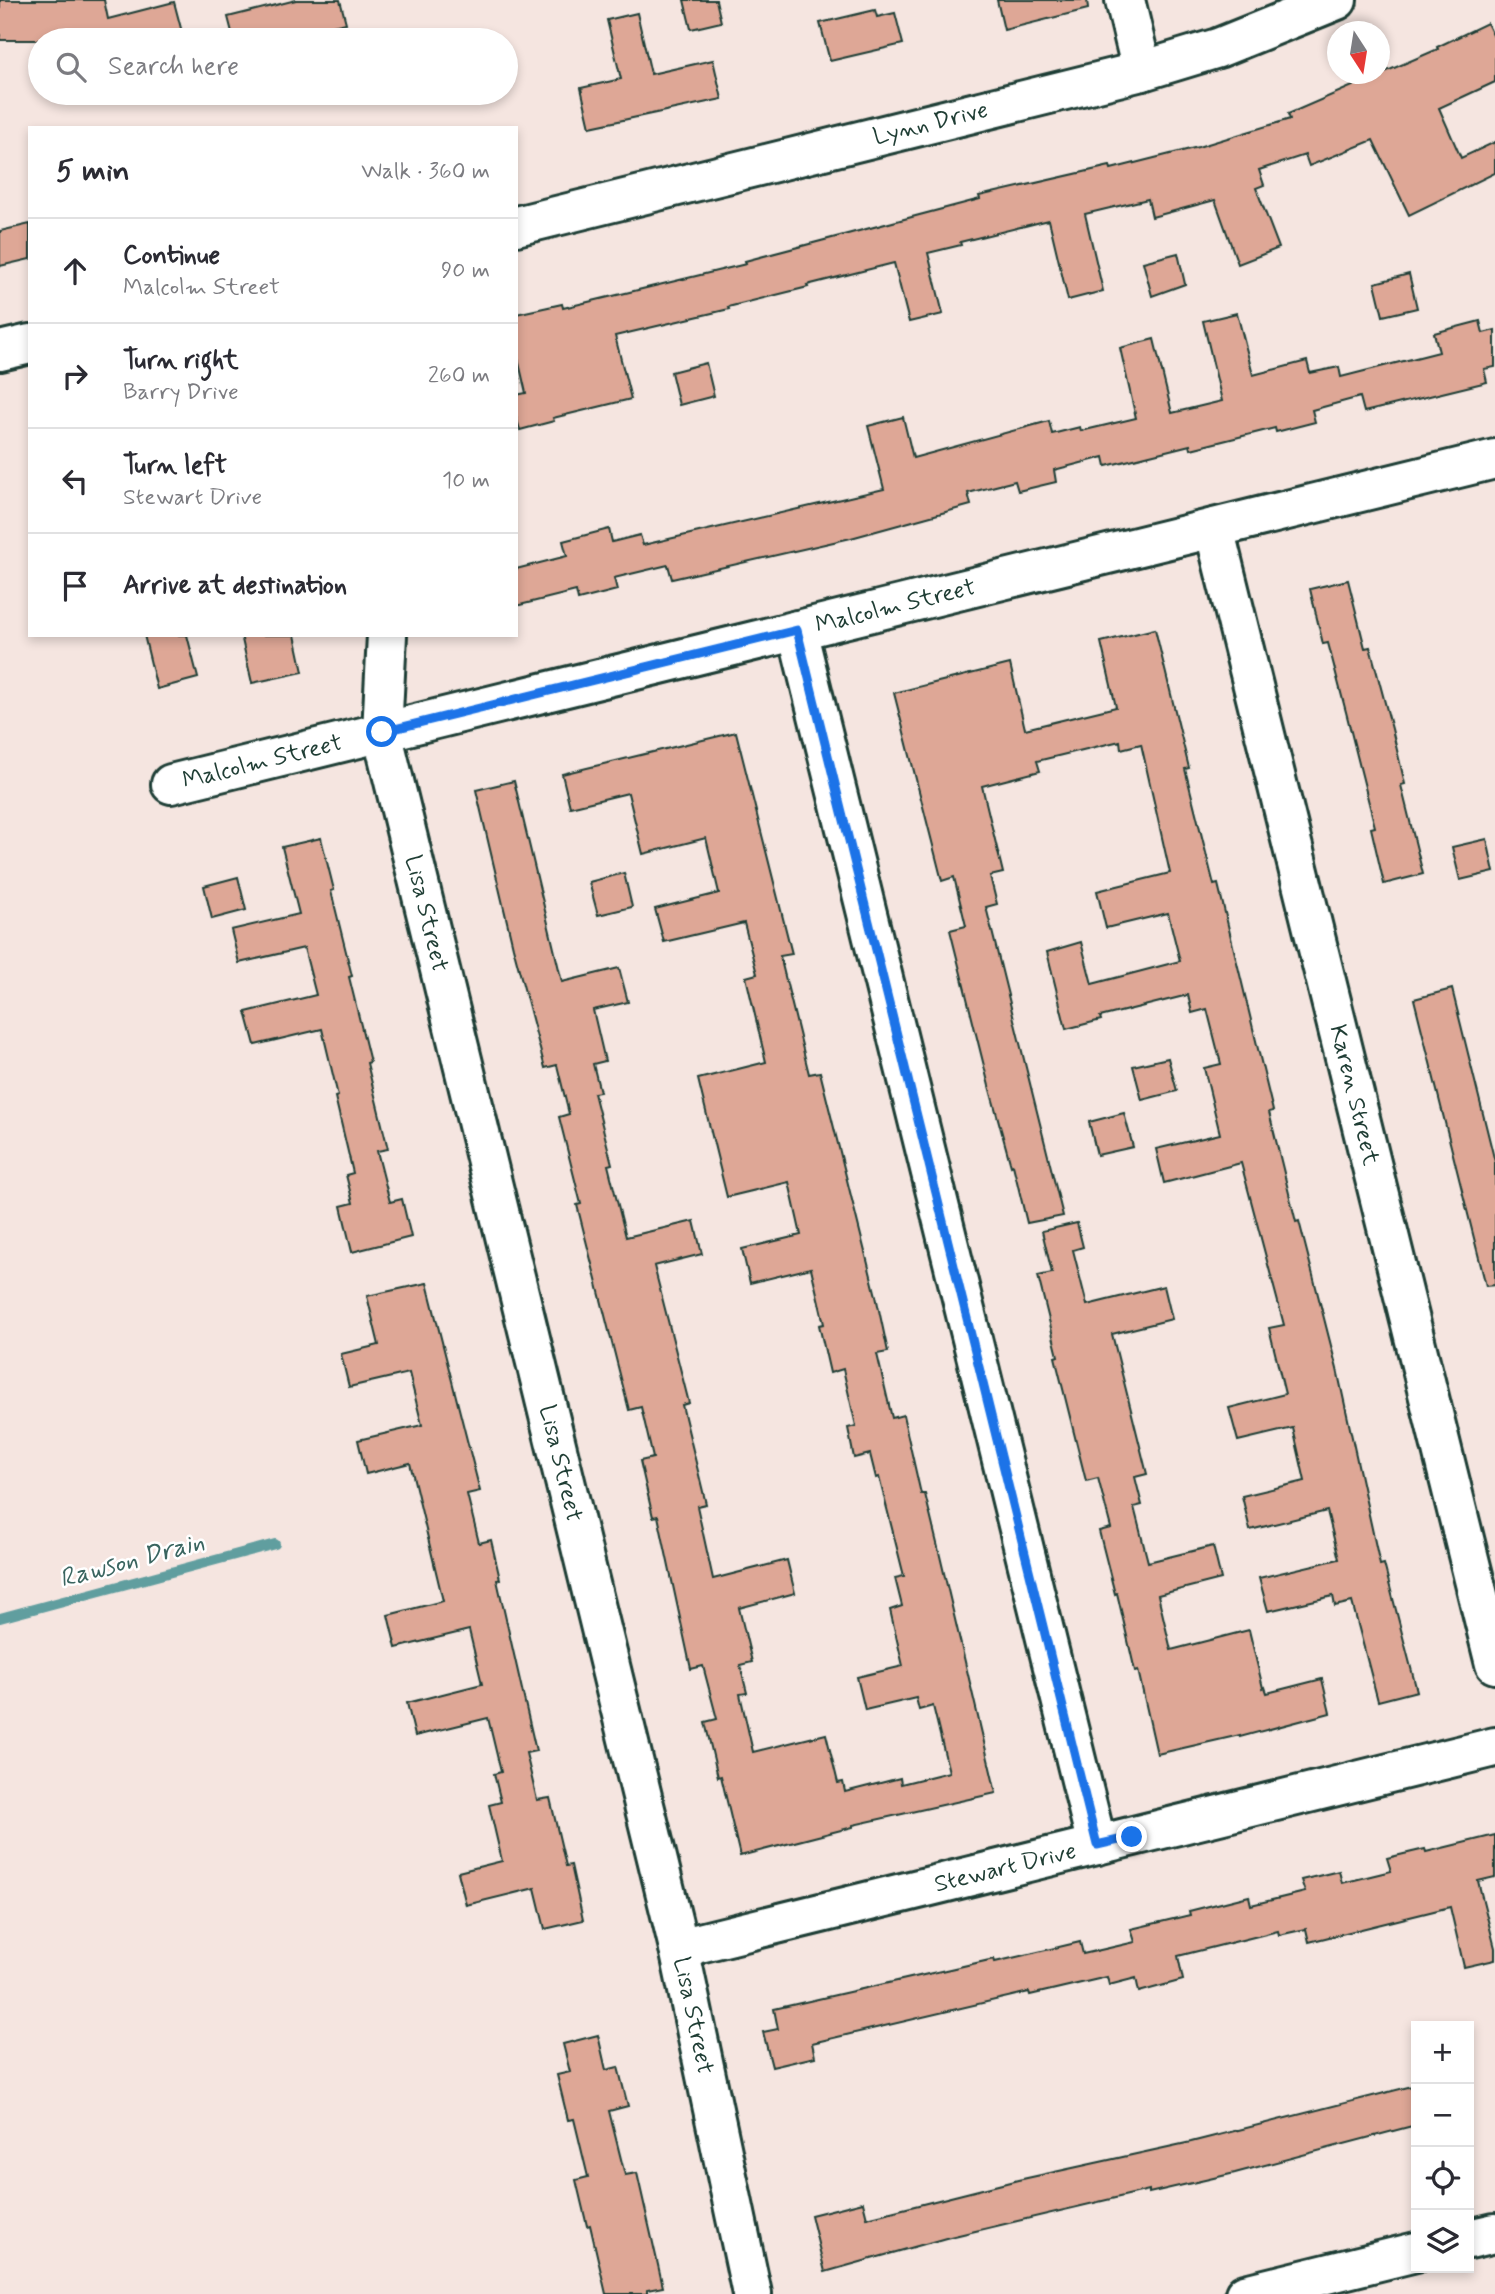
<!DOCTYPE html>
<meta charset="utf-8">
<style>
body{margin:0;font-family:Mynerve,sans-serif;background:#f7f7f7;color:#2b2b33}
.controls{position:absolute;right:21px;bottom:21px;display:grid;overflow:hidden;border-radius:0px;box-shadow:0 4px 10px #0003}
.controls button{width:63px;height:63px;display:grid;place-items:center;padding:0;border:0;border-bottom:2px solid #e1e1e2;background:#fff;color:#2b2b33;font:35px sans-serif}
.compass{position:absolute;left:1327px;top:21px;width:63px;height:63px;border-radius:50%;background:#fff;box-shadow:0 4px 10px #0003;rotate:168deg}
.stop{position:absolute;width:21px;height:21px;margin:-16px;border:5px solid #1a73e8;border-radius:50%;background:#fff}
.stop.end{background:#1a73e8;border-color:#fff;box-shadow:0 2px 7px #0008}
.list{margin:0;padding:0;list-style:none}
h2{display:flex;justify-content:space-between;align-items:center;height:91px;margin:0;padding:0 28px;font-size:30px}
h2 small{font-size:23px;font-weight:400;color:#7c7c81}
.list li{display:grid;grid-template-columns:46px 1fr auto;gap:21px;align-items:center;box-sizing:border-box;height:105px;padding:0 28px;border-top:2px solid #e1e1e2}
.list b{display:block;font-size:26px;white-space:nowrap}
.list p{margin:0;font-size:23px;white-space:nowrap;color:#7c7c81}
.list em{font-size:23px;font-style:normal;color:#7c7c81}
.icon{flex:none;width:38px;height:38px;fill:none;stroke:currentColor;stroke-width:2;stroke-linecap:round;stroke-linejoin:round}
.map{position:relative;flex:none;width:1495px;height:2294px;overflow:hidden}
.search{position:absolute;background:#fff;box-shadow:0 4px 10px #0003;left:28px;top:28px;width:490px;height:77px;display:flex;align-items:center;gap:18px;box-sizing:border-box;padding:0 24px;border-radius:38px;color:#7c7c81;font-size:26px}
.panel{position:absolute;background:#fff;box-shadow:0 4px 10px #0003;left:28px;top:126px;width:490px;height:511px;border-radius:0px}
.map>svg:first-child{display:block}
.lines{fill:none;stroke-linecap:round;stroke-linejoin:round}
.stream{stroke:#619e9f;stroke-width:10}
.building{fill:#dea796;stroke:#1f3d34;stroke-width:2}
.minor-casing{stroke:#1f3d34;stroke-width:44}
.minor{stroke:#fff;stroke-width:38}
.route{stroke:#1a73e8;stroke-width:9}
.labels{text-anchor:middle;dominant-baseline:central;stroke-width:5;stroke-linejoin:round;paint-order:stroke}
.street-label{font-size:24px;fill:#1f3d34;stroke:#fff}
.water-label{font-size:26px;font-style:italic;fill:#3a6560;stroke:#fff}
</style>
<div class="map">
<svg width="1495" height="2294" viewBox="0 0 1495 2294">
<rect width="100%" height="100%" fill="#f5e5e0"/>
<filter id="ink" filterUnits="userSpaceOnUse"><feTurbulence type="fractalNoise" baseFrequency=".0143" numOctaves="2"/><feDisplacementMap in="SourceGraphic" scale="14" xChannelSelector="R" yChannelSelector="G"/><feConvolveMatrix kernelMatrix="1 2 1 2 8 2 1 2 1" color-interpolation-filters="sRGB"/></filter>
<g filter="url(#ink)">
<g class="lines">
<path class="stream" d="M 0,1618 L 275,1544"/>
</g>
<g class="building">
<path d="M 0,0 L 104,0 L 108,19 L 174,2 L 183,36 L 166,40 L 0,40 Z"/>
<path d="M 296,0 L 340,0 L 346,23 L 270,40 L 234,40 L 228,17 Z"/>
<path d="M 684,0 L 716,0 L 721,22 L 691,29 Z"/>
<path d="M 997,0 L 1087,0 L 1088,9 L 1004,30 Z"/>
<path d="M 875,10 L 877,17 L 895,13 L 903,44 L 830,61 L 820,23 Z"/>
<path d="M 637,13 L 651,74 L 713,60 L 722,99 L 590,127 L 581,88 L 621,79 L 607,20 Z"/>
<path d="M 1487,23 L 1495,39 L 1495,82 L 1439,108 L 1461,158 L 1495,142 L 1495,173 L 1409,215 L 1373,140 L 1309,166 L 1305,155 L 1259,170 L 1264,185 L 1256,188 L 1279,248 L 1238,264 L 1215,200 L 1152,217 L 1148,199 L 1085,214 L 1103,291 L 1068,300 L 1049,220 L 960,242 L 961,245 L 928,253 L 943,314 L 909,322 L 894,263 L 807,285 L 808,287 L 728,307 L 729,309 L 615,336 L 631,399 L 553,418 L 554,421 L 520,430 L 516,416 L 516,395 L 526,393 L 516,350 L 516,314 L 562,304 L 563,308 L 746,264 L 745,261 L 980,199 L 979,196 L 1110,166 L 1111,169 L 1198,147 L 1290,119 L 1288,114 L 1438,49 L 1437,47 Z"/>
<path d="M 30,224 L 30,259 L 0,266 L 0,231 Z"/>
<path d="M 1178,253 L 1185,284 L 1152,296 L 1143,262 Z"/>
<path d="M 1409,274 L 1417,308 L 1383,316 L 1375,283 Z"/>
<path d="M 1237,313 L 1253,375 L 1307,361 L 1310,373 L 1339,367 L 1341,377 L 1439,352 L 1434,333 L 1480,321 L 1483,333 L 1495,330 L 1495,367 L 1484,369 L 1487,382 L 1364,412 L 1360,397 L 1312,410 L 1315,422 L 1276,432 L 1275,428 L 1191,449 L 1190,445 L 1106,466 L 1104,457 L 1054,470 L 1056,482 L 1018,491 L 1015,481 L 968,493 L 971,505 L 851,538 L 672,579 L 668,565 L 614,578 L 617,590 L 578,600 L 576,591 L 516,606 L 516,569 L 567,556 L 563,541 L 609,529 L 612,542 L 640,535 L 643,545 L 884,489 L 868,426 L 903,417 L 913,458 L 1049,421 L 1052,434 L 1080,427 L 1081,431 L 1136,418 L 1120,348 L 1154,339 L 1172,413 L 1222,401 L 1203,321 Z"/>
<path d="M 706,363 L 714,396 L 679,405 L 671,372 Z"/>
<path d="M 1348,580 L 1365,648 L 1370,647 L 1392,729 L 1405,784 L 1401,785 L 1423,874 L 1384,884 L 1371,828 L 1375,827 L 1346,712 L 1328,643 L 1323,644 L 1310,589 Z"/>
<path d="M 1155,629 L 1189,768 L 1185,769 L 1214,885 L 1218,884 L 1273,1111 L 1269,1112 L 1296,1222 L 1299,1221 L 1337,1369 L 1380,1565 L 1384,1564 L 1417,1691 L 1378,1701 L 1352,1602 L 1335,1606 L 1333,1596 L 1268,1611 L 1259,1578 L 1339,1559 L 1327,1511 L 1250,1530 L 1242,1496 L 1305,1481 L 1293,1428 L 1238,1441 L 1229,1408 L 1285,1394 L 1269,1328 L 1284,1325 L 1241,1163 L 1164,1183 L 1156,1149 L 1220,1134 L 1204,1068 L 1221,1064 L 1207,1009 L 1192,1013 L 1188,995 L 1100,1017 L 1101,1020 L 1066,1029 L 1047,952 L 1081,942 L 1092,984 L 1180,961 L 1168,913 L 1106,928 L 1097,891 L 1170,873 L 1141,744 L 1121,749 L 1120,741 L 1037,761 L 1040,771 L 982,786 L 1003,873 L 990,876 L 997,904 L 986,907 L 1063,1216 L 1027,1223 L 1013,1165 L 1011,1166 L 989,1086 L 950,930 L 966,926 L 954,877 L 942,881 L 894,693 L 1010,664 L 1025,729 L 1116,707 L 1101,642 Z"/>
<path d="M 144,635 L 187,635 L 198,678 L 157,689 Z"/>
<path d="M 241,635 L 295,635 L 303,672 L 252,683 Z"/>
<path d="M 736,732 L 792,954 L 780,956 L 809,1074 L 820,1072 L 876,1296 L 888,1352 L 877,1354 L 892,1418 L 903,1415 L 921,1494 L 925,1494 L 940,1556 L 996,1793 L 853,1825 L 853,1827 L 740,1856 L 721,1776 L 718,1777 L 705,1722 L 717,1719 L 703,1666 L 691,1669 L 658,1516 L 653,1517 L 640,1461 L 653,1458 L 641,1407 L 629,1410 L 577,1205 L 581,1204 L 559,1117 L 569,1114 L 557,1065 L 545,1068 L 513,947 L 476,790 L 514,781 L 562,982 L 619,968 L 628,1002 L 593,1010 L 605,1061 L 593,1064 L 600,1092 L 594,1093 L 612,1164 L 608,1165 L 626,1237 L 694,1221 L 702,1254 L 654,1266 L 689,1403 L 682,1405 L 706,1504 L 697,1506 L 713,1579 L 787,1560 L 795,1593 L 739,1608 L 752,1662 L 740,1665 L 747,1693 L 740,1694 L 753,1752 L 826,1734 L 838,1783 L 843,1782 L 845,1792 L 900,1778 L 901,1784 L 949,1772 L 933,1706 L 919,1710 L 916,1698 L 865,1710 L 857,1677 L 903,1666 L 890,1610 L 902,1606 L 895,1578 L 904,1576 L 879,1477 L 876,1478 L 870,1454 L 854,1458 L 848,1428 L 856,1426 L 843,1369 L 830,1373 L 819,1325 L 824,1324 L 811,1268 L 750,1283 L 742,1249 L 801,1235 L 789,1182 L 727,1197 L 698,1079 L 766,1062 L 746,977 L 757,974 L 744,923 L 664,942 L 655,909 L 719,893 L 706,838 L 643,854 L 628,793 L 570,807 L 562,774 Z"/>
<path d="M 321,838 L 334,890 L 331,891 L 352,976 L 349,977 L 370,1062 L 367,1063 L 388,1149 L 377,1151 L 390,1202 L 402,1199 L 411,1237 L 352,1252 L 341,1206 L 353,1203 L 346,1175 L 353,1173 L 335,1097 L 338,1096 L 322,1029 L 255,1045 L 246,1012 L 316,995 L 304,948 L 239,963 L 231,930 L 299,914 L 282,847 Z"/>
<path d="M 1487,839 L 1494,872 L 1460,880 L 1452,847 Z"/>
<path d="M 624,873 L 632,907 L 598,915 L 589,882 Z"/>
<path d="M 238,877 L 246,910 L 212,919 L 204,886 Z"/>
<path d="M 1452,989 L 1495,1162 L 1495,1285 L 1486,1286 L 1414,999 Z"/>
<path d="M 1168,1058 L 1177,1091 L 1142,1100 L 1133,1066 Z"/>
<path d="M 1124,1113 L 1133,1147 L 1097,1155 L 1089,1122 Z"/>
<path d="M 1077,1223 L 1083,1247 L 1073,1250 L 1087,1305 L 1164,1286 L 1172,1319 L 1112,1334 L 1147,1474 L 1135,1477 L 1142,1505 L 1134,1507 L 1148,1562 L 1213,1546 L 1221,1579 L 1158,1595 L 1171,1650 L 1249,1630 L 1263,1688 L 1265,1687 L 1267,1693 L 1322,1679 L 1330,1713 L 1240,1737 L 1240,1735 L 1157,1754 L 1138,1670 L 1135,1671 L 1117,1593 L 1115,1594 L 1099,1531 L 1111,1528 L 1098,1478 L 1086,1481 L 1055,1357 L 1058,1356 L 1038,1276 L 1052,1273 L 1042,1231 Z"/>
<path d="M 427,1283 L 480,1491 L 467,1494 L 479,1543 L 491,1540 L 500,1579 L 497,1580 L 536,1751 L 526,1753 L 537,1800 L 550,1798 L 566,1866 L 571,1865 L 583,1920 L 545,1929 L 535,1888 L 466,1905 L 458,1872 L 502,1861 L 489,1805 L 501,1802 L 494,1774 L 501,1772 L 488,1718 L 415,1736 L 407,1703 L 482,1684 L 469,1630 L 396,1648 L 388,1615 L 443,1601 L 410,1463 L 366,1474 L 358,1440 L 422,1425 L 409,1373 L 349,1387 L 341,1354 L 379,1345 L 367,1296 Z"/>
<path d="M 1495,1835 L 1495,1877 L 1478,1881 L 1495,1948 L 1495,1960 L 1464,1967 L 1450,1907 L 1309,1942 L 1306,1929 L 1279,1935 L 1278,1931 L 1178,1956 L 1183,1980 L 1139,1992 L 1136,1978 L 1109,1985 L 1107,1977 L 1030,1995 L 1029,1992 L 812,2043 L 815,2057 L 772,2067 L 763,2032 L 778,2029 L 774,2009 L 994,1959 L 995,1962 L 1080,1942 L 1083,1954 L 1135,1942 L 1131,1929 L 1190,1915 L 1189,1911 L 1249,1896 L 1251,1905 L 1305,1892 L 1301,1880 L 1339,1871 L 1342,1883 L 1391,1871 L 1387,1858 L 1425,1849 L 1426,1852 Z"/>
<path d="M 598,2035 L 606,2070 L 618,2067 L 628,2106 L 609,2111 L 625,2175 L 637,2173 L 663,2287 L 647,2290 L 647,2294 L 606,2294 L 590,2225 L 587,2226 L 576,2180 L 588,2177 L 574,2119 L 568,2120 L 557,2075 L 570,2072 L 563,2044 Z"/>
<path d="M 1416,2085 L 1416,2125 L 1235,2173 L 1149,2193 L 1149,2190 L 946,2238 L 825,2272 L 811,2215 L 863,2202 L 867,2218 L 1018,2180 L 1191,2142 Z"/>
</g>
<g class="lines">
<g class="minor-casing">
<g id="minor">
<path d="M 1125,0 L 1142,71"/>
<path id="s1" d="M 516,226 L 1142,71 L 1218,48 L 1337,0"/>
<path d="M 0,351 L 30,344"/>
<path id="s2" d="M 1214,528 L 1495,1664"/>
<path d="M 797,630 L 1097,1845"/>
<path id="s3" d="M 387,635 L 382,732 L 679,1948 L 752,2294"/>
<path id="s4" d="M 171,784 L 1495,459"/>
<path id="s5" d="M 679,1948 L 1495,1747"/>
<path d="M 1469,2239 L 1495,2233"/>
<path d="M 1245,2294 L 1416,2252"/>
</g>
</g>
<use href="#minor" class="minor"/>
</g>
</g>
<g class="lines" filter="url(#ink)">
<path class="route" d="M 382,732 L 797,630 L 1097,1845 L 1132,1837"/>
</g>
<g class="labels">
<g class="street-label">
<text stroke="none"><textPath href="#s1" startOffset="427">Lynn Drive</textPath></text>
<text stroke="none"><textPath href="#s4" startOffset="746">Malcolm Street</textPath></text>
<text stroke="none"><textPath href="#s4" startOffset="94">Malcolm Street</textPath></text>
<text stroke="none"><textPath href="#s3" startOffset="284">Lisa Street</textPath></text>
<text stroke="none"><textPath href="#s2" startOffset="584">Karen Street</textPath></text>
<text stroke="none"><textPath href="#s3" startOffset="850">Lisa Street</textPath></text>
<text stroke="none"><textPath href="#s5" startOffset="336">Stewart Drive</textPath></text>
<text stroke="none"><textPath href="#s3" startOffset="1418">Lisa Street</textPath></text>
</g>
<g class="water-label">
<text transform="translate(132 1561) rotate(-15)">Rawson Drain</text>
</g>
</g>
</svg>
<div class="controls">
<button>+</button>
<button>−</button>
<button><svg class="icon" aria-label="locate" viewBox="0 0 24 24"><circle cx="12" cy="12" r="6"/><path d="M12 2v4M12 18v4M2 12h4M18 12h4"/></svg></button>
<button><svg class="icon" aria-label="layers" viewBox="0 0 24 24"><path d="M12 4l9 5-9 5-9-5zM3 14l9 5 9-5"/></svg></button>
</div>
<svg class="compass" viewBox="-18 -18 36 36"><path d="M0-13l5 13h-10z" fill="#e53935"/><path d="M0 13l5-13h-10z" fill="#7c7c81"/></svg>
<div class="stop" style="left:382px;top:732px"></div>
<div class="stop end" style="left:1132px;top:1837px"></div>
<div class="search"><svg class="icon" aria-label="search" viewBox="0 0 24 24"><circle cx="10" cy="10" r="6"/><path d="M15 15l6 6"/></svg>Search here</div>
<section class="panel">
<h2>5 min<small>Walk · 360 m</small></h2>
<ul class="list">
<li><svg class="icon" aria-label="ahead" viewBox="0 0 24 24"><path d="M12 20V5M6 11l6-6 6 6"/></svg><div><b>Continue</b><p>Malcolm Street</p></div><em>90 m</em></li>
<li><svg class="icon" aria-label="right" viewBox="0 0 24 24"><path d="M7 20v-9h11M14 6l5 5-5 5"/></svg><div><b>Turn right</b><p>Barry Drive</p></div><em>260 m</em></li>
<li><svg class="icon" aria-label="left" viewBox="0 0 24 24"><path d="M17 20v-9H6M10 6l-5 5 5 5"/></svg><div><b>Turn left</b><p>Stewart Drive</p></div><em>10 m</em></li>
<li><svg class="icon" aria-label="arrive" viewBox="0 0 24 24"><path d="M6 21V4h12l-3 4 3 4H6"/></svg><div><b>Arrive at destination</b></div></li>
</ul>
</section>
</div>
